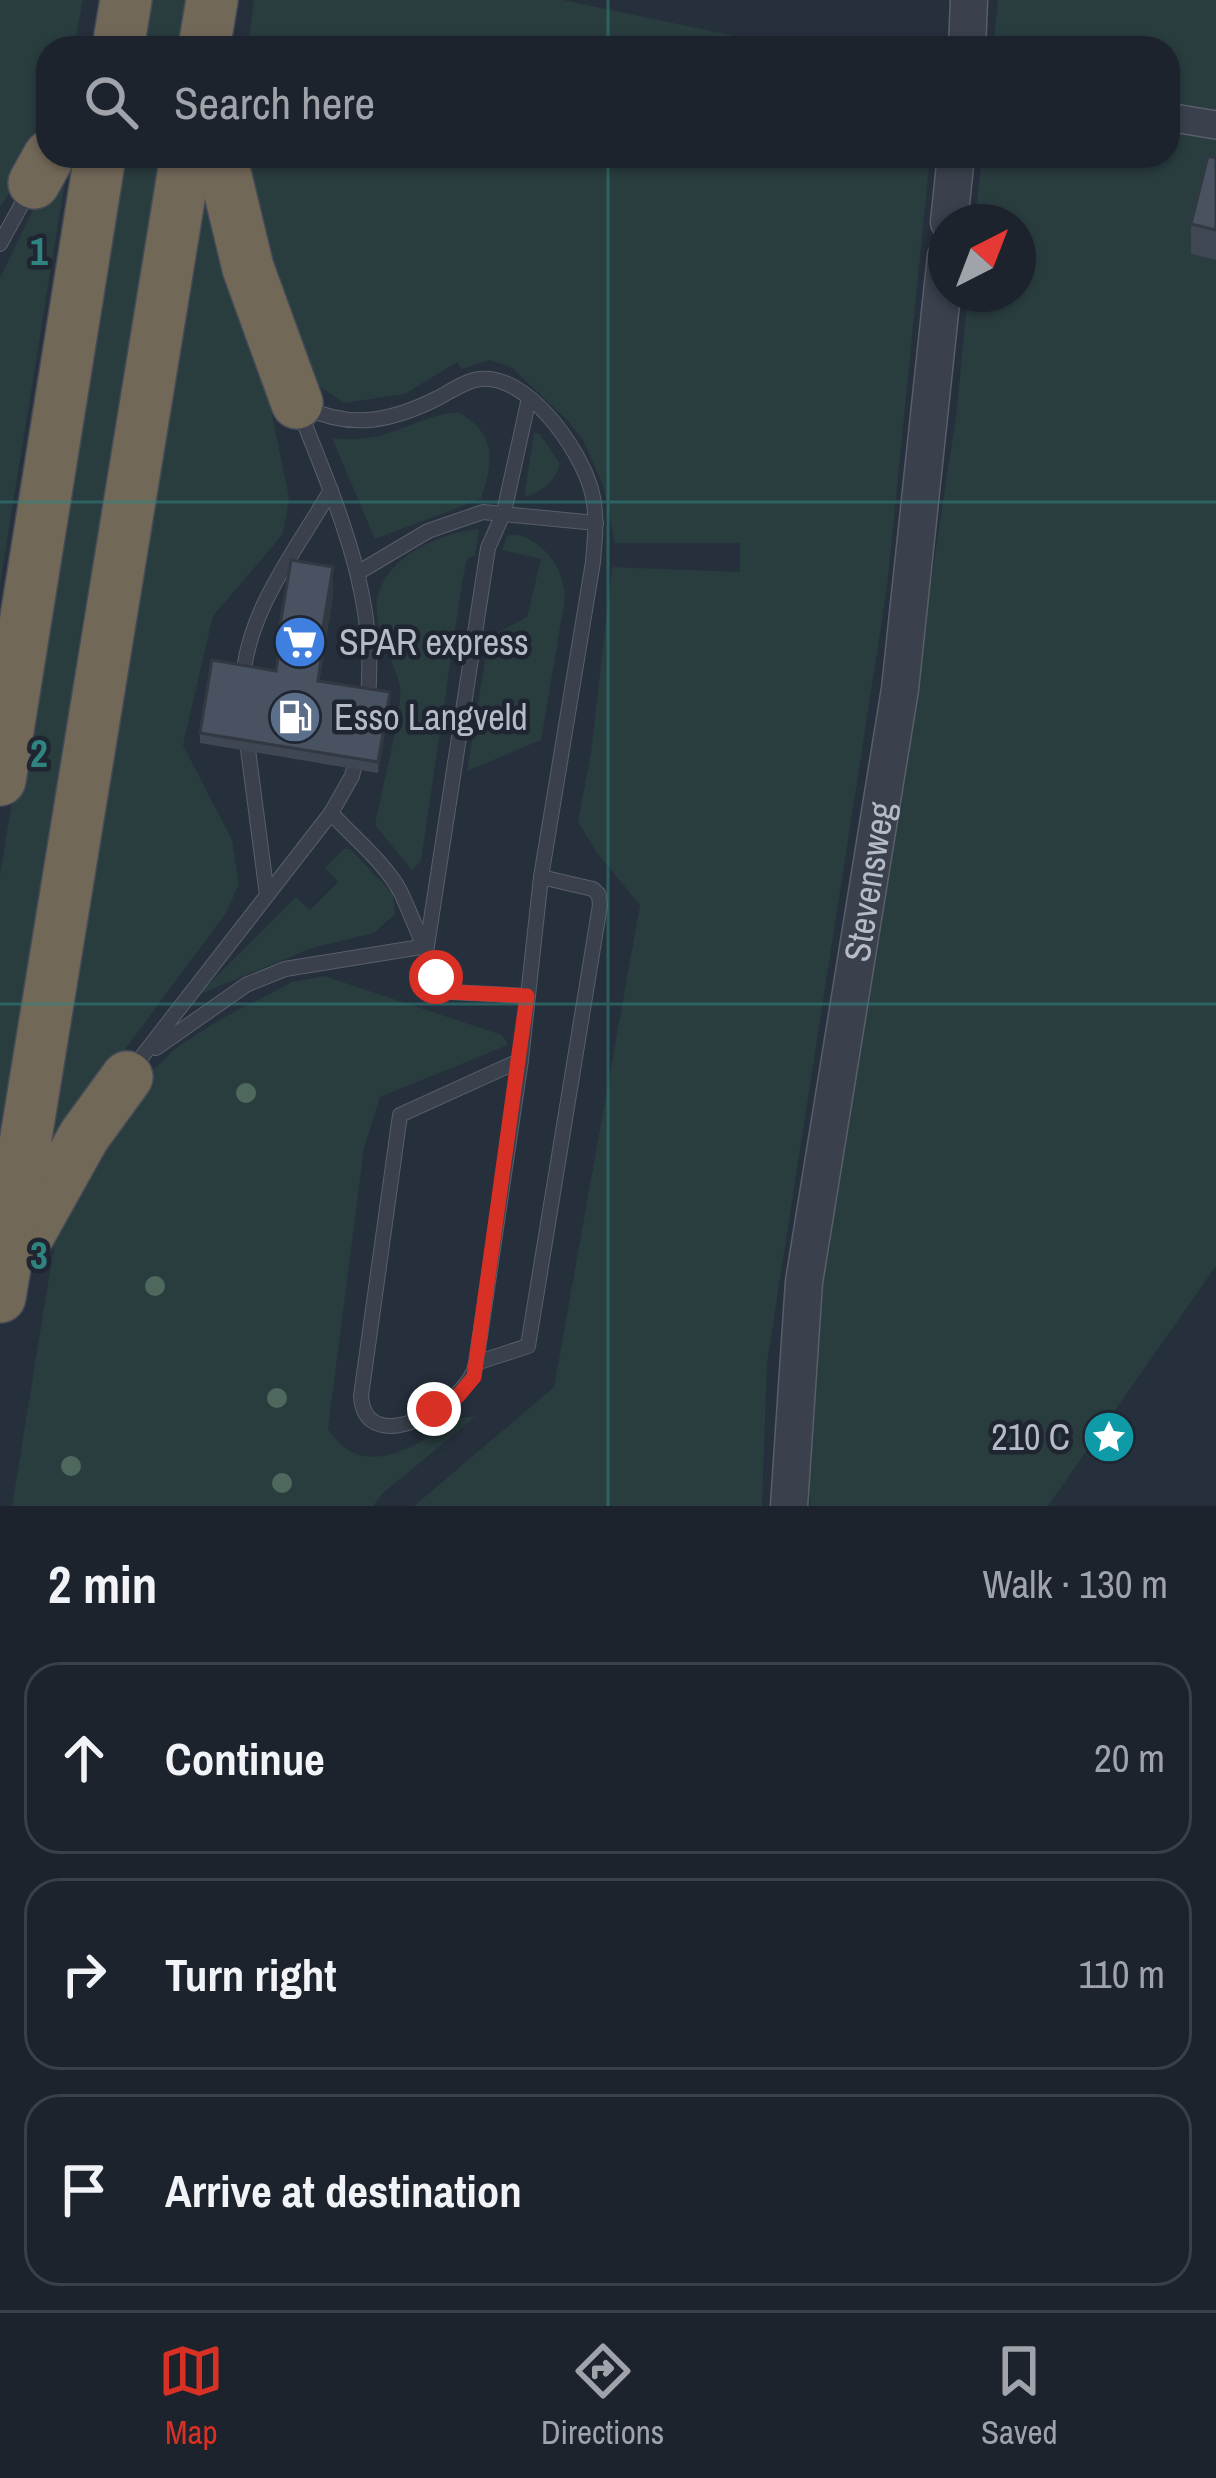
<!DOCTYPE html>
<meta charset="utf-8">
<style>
body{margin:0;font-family:"Archivo Narrow",sans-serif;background:#252b35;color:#f1f3f6}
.compass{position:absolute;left:928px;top:204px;width:108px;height:108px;border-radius:50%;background:#1c232d;box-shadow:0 3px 9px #0004;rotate:42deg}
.stop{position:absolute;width:36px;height:36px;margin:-27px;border:9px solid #d93025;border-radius:50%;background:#fff}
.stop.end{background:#d93025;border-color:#fff;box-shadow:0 3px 12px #0008}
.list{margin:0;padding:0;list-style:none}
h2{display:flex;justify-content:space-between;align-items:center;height:156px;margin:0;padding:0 48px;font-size:51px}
h2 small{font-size:39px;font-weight:400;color:#a0a4aa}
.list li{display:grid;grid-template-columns:78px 1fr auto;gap:36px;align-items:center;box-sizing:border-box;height:192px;margin:0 24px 24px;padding:0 24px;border:3px solid #3a4049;border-radius:36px}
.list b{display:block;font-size:45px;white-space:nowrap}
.list em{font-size:39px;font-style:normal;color:#a0a4aa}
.icon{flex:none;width:66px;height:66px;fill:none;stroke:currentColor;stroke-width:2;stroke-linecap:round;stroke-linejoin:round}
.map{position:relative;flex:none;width:1216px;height:1506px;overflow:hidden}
.search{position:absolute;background:#1c232d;box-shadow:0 3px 9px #0004;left:36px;right:36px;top:36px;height:132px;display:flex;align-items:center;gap:30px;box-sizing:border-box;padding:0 42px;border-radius:36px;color:#a0a4aa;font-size:45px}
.sheet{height:804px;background:#1c232d}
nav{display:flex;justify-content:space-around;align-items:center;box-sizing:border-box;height:168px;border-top:3px solid #3a4049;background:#1c232d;font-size:33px;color:#a0a4aa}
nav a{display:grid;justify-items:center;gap:6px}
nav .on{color:#d93025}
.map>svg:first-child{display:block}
.green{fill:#293c3e}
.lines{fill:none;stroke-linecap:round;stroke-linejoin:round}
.service-casing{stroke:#585f6a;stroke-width:16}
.minor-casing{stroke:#585f6a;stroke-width:30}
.tertiary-casing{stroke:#585f6a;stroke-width:39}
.motorway-casing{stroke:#454c57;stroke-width:54}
.service{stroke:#3a414c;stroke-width:14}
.minor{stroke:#3a414c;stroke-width:27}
.tertiary{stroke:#3a414c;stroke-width:36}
.motorway{stroke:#726858;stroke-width:51}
.tree{fill:#4e685e}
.wall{fill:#3e4753}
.shaded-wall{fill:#323943}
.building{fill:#485260;stroke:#323943;stroke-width:3}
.route{stroke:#d93025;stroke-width:15}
.grid{fill:none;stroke:#308480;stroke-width:3;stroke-opacity:0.55}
.labels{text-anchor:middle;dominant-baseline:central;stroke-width:9;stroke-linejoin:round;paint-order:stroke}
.poi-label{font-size:36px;fill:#b6bcc7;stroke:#1f2631;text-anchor:start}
.street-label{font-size:36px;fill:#b6bcc7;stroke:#1f2631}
.grid-label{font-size:39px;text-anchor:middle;font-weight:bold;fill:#308480;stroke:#1f2631;stroke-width:9;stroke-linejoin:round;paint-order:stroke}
</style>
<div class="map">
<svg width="1216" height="1506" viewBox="0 0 1216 1506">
<rect width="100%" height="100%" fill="#262f3c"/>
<g class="green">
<path d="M 0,0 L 83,0 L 74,48 L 48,48 L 48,124 L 24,172 L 0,207 Z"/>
<path d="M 144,0 L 192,0 L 184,48 L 136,48 Z"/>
<path d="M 254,0 L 563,0 L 793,48 L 248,48 Z"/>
<path d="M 998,0 L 1216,0 L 1216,1266 L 1048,1506 L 810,1506 L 808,1388 L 823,1241 L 933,568 L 957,409 L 968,294 L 1018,294 L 1018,222 L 975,222 L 982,156 L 1168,156 L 1168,48 L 993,48 Z"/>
<path d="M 59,156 L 69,156 L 0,585 L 0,278 Z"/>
<path d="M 118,156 L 165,156 L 82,624 L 0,1167 L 0,874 Z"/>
<path d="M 245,156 L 930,156 L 887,588 L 767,1363 L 762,1506 L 414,1506 L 554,1387 L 640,905 L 597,853 L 578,822 L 591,752 L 612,567 L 740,572 L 740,543 L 615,543 L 603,485 L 583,440 L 566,419 L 511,367 L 489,360 L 462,369 L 457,362 L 405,394 L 344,403 L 310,380 L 290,343 Z"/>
<path d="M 203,192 L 268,395 L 289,498 L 283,534 L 213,616 L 183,745 L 232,840 L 239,884 L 226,913 L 46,1156 Z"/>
<path d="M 458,412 C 496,433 494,460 481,499 L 375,539 L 332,438 C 391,445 406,418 458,412 Z"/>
<path d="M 534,433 L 540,434 L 560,464 C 555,482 542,492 524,497 Z"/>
<path d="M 479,529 L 475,555 L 467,559 L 462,583 L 421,861 L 412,870 L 375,825 C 380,797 403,709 400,687 C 395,663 379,641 377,616 C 371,563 435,533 479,529 Z"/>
<path d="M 517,534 C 547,545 563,566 565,598 L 541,740 L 467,771 L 489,637 L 527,617 L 541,559 L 502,550 L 507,536 Z"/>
<path d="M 344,849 L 350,849 L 393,894 L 395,914 L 374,933 L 312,948 L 198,995 L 296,897 L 310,910 L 338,882 L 325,868 Z"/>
<path d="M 324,976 L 502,1035 L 508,1045 L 380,1097 L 364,1148 L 328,1429 C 366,1487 420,1440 464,1417 L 475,1417 L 382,1494 L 373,1506 L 12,1506 L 58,1222 L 126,1096 L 176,1048 L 219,1020 L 292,982 Z"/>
</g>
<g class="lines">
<g class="service-casing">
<g id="service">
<path d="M 0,244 L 29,191"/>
<path d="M 307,408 C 353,430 394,420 438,398 C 451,391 465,381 480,379 C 528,374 579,448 591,489 C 598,513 595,537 593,562 L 541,877 L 521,1060 L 476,1363"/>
<path d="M 301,415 C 338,508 380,603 367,705"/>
<path d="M 359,572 L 428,531 L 483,512 L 596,523"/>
<path d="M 243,682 C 246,612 297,549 331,490"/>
<path d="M 246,734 L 267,895"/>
<path d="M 331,813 C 353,837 385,863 400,891 C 412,914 435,982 451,992 L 527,996"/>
<path d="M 427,946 L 488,548 L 504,512 L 529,398"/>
<path d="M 156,1048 L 246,985 L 285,969 L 427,946"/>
<path d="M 521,1060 L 400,1115 L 361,1396 C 365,1462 470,1404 476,1363 L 528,1346 L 600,905 L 599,895 L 593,889 L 541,877"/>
<path d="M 133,1068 L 331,813 L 352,776 L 357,756"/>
</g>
</g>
<g class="minor-casing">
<path id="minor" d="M 1168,117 L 1216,125"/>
</g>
<g class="tertiary-casing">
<g id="tertiary">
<path d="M 967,48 L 969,0"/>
<path d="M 949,222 L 956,156"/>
<path id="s1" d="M 789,1506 L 804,1282 L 900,689 L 946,256"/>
</g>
</g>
<g class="motorway-casing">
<g id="motorway">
<path d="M 118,48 L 126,0"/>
<path d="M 204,48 L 212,0"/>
<path d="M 221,156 L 248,268 L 297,403"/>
<path d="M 34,183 L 49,156"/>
<path d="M 0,780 L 100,156"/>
<path d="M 22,1247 L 84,1136 L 127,1077"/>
<path d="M 0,1297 L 186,156"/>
</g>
</g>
<use href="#service" class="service"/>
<use href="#minor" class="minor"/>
<use href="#tertiary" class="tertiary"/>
<use href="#motorway" class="motorway"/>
</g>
<g class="tree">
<circle cx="246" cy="1093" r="10"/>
<circle cx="155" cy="1286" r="10"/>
<circle cx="277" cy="1398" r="10"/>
<circle cx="71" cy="1466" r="10"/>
<circle cx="282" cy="1483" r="10"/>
</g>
<g class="wall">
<path d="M 1216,158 L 1216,260 L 1191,254 L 1191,224 Z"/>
<path d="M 333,596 L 319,681 L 390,703 L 378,773 L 200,743 L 200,733 L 276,671 L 280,646 L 280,626 Z"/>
</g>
<g class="shaded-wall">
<path d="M 333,567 L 333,596 L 318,691 L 322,653 L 322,633 Z"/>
<path d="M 390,692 L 390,703 L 378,773 L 378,762 Z"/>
</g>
<g class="building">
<path d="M 1208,156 L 1216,158 L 1216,230 L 1191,224 Z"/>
<path d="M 291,560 L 333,567 L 322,633 L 280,626 Z"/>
<path d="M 280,646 L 322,653 L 318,681 L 390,692 L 378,762 L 200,733 L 212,660 L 276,671 Z"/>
</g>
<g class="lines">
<path class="route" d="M 434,1409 L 458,1396 L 474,1377 L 527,996 L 451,992 L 436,977"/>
</g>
<path class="grid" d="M 608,0 L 608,48M 608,156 L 608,1506M 0,502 L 1216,502M 0,1004 L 1216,1004"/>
<defs>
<g id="supermarket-disc" transform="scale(2.7)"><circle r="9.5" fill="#3f7fe0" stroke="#1f2631"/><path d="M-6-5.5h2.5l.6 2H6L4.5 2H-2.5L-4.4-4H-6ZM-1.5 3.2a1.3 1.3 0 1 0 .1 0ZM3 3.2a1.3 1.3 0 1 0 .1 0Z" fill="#fff"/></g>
<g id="fuel-disc" transform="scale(2.7)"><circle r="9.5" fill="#5c6f8a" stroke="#1f2631"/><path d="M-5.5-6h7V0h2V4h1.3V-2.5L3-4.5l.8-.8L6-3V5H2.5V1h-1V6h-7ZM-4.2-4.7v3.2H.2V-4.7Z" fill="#fff"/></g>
<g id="sight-disc" transform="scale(2.7)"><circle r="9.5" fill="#0f9aa8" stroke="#1f2631"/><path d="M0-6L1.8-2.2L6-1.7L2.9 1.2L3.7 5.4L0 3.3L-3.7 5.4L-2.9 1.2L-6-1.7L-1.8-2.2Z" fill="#fff"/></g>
</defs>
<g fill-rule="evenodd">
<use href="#supermarket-disc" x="300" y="642"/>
<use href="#fuel-disc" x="295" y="717"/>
<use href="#sight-disc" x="1109" y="1437"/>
</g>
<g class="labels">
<g class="poi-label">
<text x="339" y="642">SPAR express</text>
<text x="334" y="717">Esso Langveld</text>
<text x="1070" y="1437" text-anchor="end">210 C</text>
</g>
<g class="street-label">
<text stroke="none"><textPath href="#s1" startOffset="630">Stevensweg</textPath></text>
</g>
</g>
<g class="grid-label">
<text x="39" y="265">1</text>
<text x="39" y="767">2</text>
<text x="39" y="1269">3</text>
</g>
</svg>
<svg class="compass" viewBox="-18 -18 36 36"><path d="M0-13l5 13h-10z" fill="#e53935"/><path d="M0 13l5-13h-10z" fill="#a0a4aa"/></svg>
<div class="stop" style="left:436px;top:977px"></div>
<div class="stop end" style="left:434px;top:1409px"></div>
<div class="search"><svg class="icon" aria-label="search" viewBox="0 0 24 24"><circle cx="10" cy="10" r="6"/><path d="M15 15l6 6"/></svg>Search here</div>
</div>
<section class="sheet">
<h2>2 min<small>Walk · 130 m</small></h2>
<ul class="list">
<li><svg class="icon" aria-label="ahead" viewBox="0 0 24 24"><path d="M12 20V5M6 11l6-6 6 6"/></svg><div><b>Continue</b></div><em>20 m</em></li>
<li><svg class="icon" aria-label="right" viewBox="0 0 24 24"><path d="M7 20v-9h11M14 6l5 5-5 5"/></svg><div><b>Turn right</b></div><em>110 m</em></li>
<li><svg class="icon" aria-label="arrive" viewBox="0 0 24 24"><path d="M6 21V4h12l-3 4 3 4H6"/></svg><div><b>Arrive at destination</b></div></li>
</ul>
</section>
<nav>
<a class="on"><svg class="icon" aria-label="map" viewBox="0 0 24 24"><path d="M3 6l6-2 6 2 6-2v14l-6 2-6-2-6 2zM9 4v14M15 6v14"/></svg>Map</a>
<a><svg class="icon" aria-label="directions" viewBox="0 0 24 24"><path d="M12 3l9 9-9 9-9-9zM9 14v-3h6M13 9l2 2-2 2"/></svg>Directions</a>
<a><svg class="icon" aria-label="saved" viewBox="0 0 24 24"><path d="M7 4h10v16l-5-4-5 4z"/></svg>Saved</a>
</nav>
